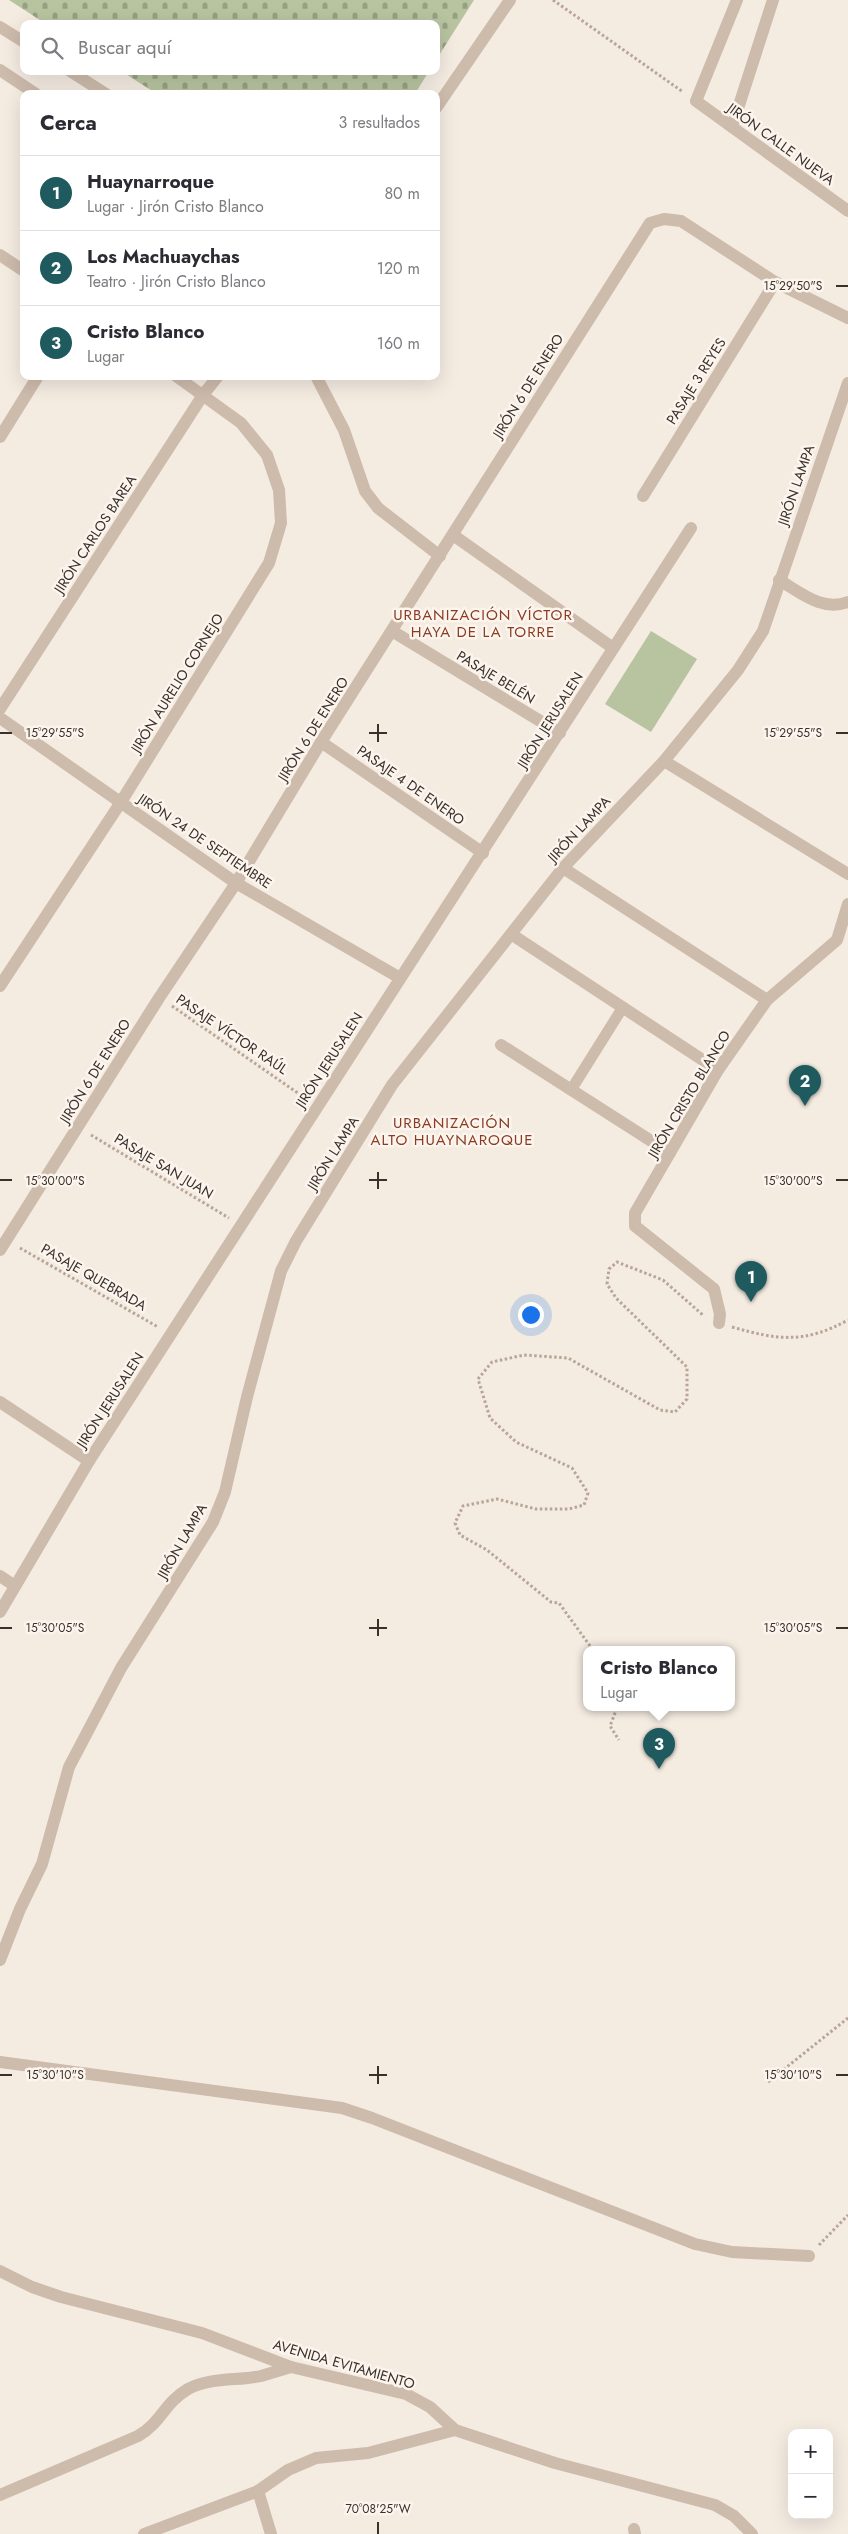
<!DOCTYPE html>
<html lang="es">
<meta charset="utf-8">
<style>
body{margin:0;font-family:Jost,sans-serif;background:#f2f2f3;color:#2b2b33}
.controls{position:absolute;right:15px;bottom:15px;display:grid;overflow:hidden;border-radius:10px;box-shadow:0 5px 20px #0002}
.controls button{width:45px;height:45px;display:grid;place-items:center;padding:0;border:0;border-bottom:1px solid #e1e1e2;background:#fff;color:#2b2b33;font:25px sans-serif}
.you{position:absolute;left:530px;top:1314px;width:18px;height:18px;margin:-12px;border:4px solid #fff;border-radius:50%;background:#1a73e8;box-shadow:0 0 0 8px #1a73e833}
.badge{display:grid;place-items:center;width:32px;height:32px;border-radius:50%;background:#1f5a5e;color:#fff;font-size:16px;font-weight:700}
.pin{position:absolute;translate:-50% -41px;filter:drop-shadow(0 1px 2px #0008)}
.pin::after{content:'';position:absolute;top:26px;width:18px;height:15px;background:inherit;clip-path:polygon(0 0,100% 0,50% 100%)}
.popup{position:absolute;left:583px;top:1646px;width:152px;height:65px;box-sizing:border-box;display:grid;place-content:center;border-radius:10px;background:#fff;filter:drop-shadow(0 1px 4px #0005);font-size:16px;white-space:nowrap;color:#7c7c81}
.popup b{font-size:19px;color:#2b2b33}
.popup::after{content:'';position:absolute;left:50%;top:100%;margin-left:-10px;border:10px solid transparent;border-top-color:#fff}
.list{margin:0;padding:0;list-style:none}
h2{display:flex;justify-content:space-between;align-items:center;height:65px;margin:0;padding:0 20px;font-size:21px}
h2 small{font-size:16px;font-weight:400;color:#7c7c81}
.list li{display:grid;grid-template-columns:32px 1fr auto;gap:15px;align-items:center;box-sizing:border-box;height:75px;padding:0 20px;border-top:1px solid #e1e1e2}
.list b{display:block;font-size:19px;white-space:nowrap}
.list p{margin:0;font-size:16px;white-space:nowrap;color:#7c7c81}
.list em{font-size:16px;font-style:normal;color:#7c7c81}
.icon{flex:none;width:28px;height:28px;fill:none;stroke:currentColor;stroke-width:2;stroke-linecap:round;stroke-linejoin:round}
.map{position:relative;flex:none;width:848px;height:2534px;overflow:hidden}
.search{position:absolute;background:#fff;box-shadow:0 5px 20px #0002;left:20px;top:20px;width:420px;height:55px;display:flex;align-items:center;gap:12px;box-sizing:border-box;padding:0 18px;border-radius:10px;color:#7c7c81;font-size:19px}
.panel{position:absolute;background:#fff;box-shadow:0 5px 20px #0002;left:20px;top:90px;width:420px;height:290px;border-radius:10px}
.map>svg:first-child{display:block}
.green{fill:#b8c4a0}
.cemetery{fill:url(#cemetery-stones)}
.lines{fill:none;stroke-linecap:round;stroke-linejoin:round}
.path{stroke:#b9a596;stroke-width:3;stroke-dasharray:2.5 2.5;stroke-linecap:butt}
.lane{stroke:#cdbbac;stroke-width:11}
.street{stroke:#cdbbac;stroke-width:12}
.ticks{fill:none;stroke:#3b302b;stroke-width:2}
.labels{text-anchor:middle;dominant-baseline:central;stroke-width:5;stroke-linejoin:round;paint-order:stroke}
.street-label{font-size:14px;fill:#3b302b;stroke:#fbf5ee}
.neighbourhood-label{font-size:15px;letter-spacing:1px;fill:#8c3b22;stroke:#fbf5ee}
.ticks-label{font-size:12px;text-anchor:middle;fill:#3b302b;stroke:#fbf5ee;stroke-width:5;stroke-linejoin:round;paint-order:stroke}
</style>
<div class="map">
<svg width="848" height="2534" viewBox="0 0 848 2534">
<defs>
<pattern id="cemetery-stones" width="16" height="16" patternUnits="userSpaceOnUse" patternTransform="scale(1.25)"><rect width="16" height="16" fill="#b8c4a0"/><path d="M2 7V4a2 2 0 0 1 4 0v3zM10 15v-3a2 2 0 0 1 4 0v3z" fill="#97a083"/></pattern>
</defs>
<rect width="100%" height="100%" fill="#f4ebe1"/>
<path class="green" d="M 651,631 L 697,659 L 651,732 L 605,704 Z"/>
<g class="cemetery">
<path d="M 9,0 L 474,0 L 436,60 L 436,24 L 46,24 Z"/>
<path d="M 121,71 L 429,71 L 415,94 L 157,94 Z"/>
</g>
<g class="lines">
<g class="path">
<path d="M 553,0 L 683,92"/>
<path d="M 172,1006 L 305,1098"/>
<path d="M 91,1135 L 229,1218"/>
<path d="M 20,1248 L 158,1327"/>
<path d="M 732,1327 C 778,1340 804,1344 848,1320"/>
<path d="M 593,1650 L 559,1603 L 551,1602 L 487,1550 L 460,1535 L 455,1523 L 463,1506 L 497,1499 L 536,1509 L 569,1509 L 584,1505 L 588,1493 L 572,1468 L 516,1442 L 490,1418 L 478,1379 L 492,1362 L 524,1355 L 568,1358 L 660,1410 L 675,1412 L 687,1399 L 687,1367 L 616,1298 L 607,1284 L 609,1269 L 617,1262 L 663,1280 L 704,1316"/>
<path d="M 617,1708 L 610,1726 L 619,1740"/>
<path d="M 768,2082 L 848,2018"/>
<path d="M 819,2245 L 848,2215"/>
</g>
<path class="lane" d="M 571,1090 L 623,1007"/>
<g class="street">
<path d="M 737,0 L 696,101 L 848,211"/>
<path d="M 0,27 L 24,42"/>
<path d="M 0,70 L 36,94"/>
<path d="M 70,71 L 106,94"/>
<path d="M 436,108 L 510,0"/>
<path d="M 732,127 L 773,0"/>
<path d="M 0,255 L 24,271"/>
<path d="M 316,376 L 344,430 L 365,491 L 378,508 L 440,556"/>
<path d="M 0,437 L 38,376"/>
<path d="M 643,496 L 775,282"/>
<path d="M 453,535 L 613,648"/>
<path d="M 779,580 C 800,592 822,612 848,602"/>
<path d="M 392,631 L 560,733"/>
<path d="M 0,709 L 203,395 L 218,376"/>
<path d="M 0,718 L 236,883 L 400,978"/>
<path d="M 321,742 L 483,853"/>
<path d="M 664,761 L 848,874"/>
<path d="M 563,868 L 767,1000"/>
<path d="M 511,934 L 718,1070"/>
<path d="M 0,986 L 121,802 L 269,563 L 281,523 L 279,490 L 267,455 L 241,423 L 176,376"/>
<path d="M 501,1045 L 670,1153"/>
<path d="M 0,1250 L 159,998 L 236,883 L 321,742 L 650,223 L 664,219 L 681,221 L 775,282 L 848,318"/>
<path d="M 719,1323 L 720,1314 L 714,1289 L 635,1226 L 635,1213 L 718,1070 L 767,1000 L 837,940 L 848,904"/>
<path d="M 0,1402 L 89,1461"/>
<path d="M 0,1576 L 15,1586"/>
<path d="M 0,1612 L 89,1461 L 691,528"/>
<path d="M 0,1960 L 20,1909 L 42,1864 L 69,1767 L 121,1668 L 213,1522 L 225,1492 L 247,1397 L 281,1271 L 296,1241 L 392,1085 L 563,868 L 664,761 L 738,670 L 763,631 L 848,383"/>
<path d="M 0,2062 L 342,2108 L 372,2118 L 695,2244 L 732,2252 L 809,2256"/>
<path d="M 0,2271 L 32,2287 L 61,2297 L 202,2333 L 291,2367 L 406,2394 L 430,2407 L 455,2430 L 555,2463 L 715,2505 L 734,2516 L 752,2534"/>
<path d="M 258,2491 L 271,2534"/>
<path d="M 0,2495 L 138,2436 C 162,2422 164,2403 188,2389 C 210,2377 237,2381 261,2376 C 271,2373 281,2370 291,2367"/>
<path d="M 634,2529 L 635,2534"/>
<path d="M 144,2534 L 258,2491 L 288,2470 L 316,2458 L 368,2453 L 455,2430"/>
</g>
</g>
<path class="ticks" d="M 836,286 L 848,286M 378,724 L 378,742M 0,733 L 12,733M 369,733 L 387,733M 836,733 L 848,733M 378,1172 L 378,1189M 0,1180 L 12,1180M 369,1180 L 387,1180M 836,1180 L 848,1180M 378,1619 L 378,1636M 0,1628 L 12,1628M 369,1628 L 387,1628M 836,1628 L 848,1628M 378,2066 L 378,2084M 0,2075 L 12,2075M 369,2075 L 387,2075M 836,2075 L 848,2075M 378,2522 L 378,2534"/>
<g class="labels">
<g class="street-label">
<text transform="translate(781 144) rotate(36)">JIRÓN CALLE NUEVA</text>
<text transform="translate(696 381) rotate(-58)">PASAJE 3 REYES</text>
<text transform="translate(528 386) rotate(-58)">JIRÓN 6 DE ENERO</text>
<text transform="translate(796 485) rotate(-71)">JIRÓN LAMPA</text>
<text transform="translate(95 534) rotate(-57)">JIRÓN CARLOS BAREA</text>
<text transform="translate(496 677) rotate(31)">PASAJE BELÉN</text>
<text transform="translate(177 683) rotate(-58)">JIRÓN AURELIO CORNEJO</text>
<text transform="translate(550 720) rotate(-58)">JIRÓN JERUSALEN</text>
<text transform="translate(313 729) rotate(-58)">JIRÓN 6 DE ENERO</text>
<text transform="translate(411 785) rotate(35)">PASAJE 4 DE ENERO</text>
<text transform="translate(579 829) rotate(-47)">JIRÓN LAMPA</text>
<text transform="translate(205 841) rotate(34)">JIRÓN 24 DE SEPTIEMBRE</text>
<text transform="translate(232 1034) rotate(34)">PASAJE VÍCTOR RAÚL</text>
<text transform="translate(329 1060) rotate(-57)">JIRÓN JERUSALEN</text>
<text transform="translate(95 1071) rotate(-58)">JIRÓN 6 DE ENERO</text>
<text transform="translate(689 1094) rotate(-59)">JIRÓN CRISTO BLANCO</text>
<text transform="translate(333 1153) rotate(-58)">JIRÓN LAMPA</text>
<text transform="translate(164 1166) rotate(31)">PASAJE SAN JUAN</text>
<text transform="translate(94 1277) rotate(30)">PASAJE QUEBRADA</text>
<text transform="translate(110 1400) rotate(-57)">JIRÓN JERUSALEN</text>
<text transform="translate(182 1541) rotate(-60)">JIRÓN LAMPA</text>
<text transform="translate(344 2364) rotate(16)">AVENIDA EVITAMIENTO</text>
</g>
<g class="neighbourhood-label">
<text x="483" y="615">URBANIZACIÓN VÍCTOR<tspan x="483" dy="17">HAYA DE LA TORRE</tspan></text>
<text x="452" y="1123">URBANIZACIÓN<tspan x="452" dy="17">ALTO HUAYNAROQUE</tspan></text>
</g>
</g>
<g class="ticks-label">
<text x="793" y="290">15°29'50"S</text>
<text x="55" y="737">15°29'55"S</text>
<text x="793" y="737">15°29'55"S</text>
<text x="55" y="1185">15°30'00"S</text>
<text x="793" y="1185">15°30'00"S</text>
<text x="55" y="1632">15°30'05"S</text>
<text x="793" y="1632">15°30'05"S</text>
<text x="55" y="2079">15°30'10"S</text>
<text x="793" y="2079">15°30'10"S</text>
<text x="378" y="2513">70°08'25"W</text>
</g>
</svg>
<div class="controls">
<button>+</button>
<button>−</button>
</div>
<div class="you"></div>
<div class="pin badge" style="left:751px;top:1302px">1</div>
<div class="pin badge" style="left:805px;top:1106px">2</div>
<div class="pin badge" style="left:659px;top:1769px">3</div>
<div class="popup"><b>Cristo Blanco</b>Lugar</div>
<div class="search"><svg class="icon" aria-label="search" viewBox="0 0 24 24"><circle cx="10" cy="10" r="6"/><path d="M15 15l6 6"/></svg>Buscar aquí</div>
<section class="panel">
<h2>Cerca<small>3 resultados</small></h2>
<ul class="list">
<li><span class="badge">1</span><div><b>Huaynarroque</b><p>Lugar · Jirón Cristo Blanco</p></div><em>80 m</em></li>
<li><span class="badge">2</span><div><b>Los Machuaychas</b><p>Teatro · Jirón Cristo Blanco</p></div><em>120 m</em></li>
<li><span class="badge">3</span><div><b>Cristo Blanco</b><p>Lugar</p></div><em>160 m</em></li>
</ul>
</section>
</div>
